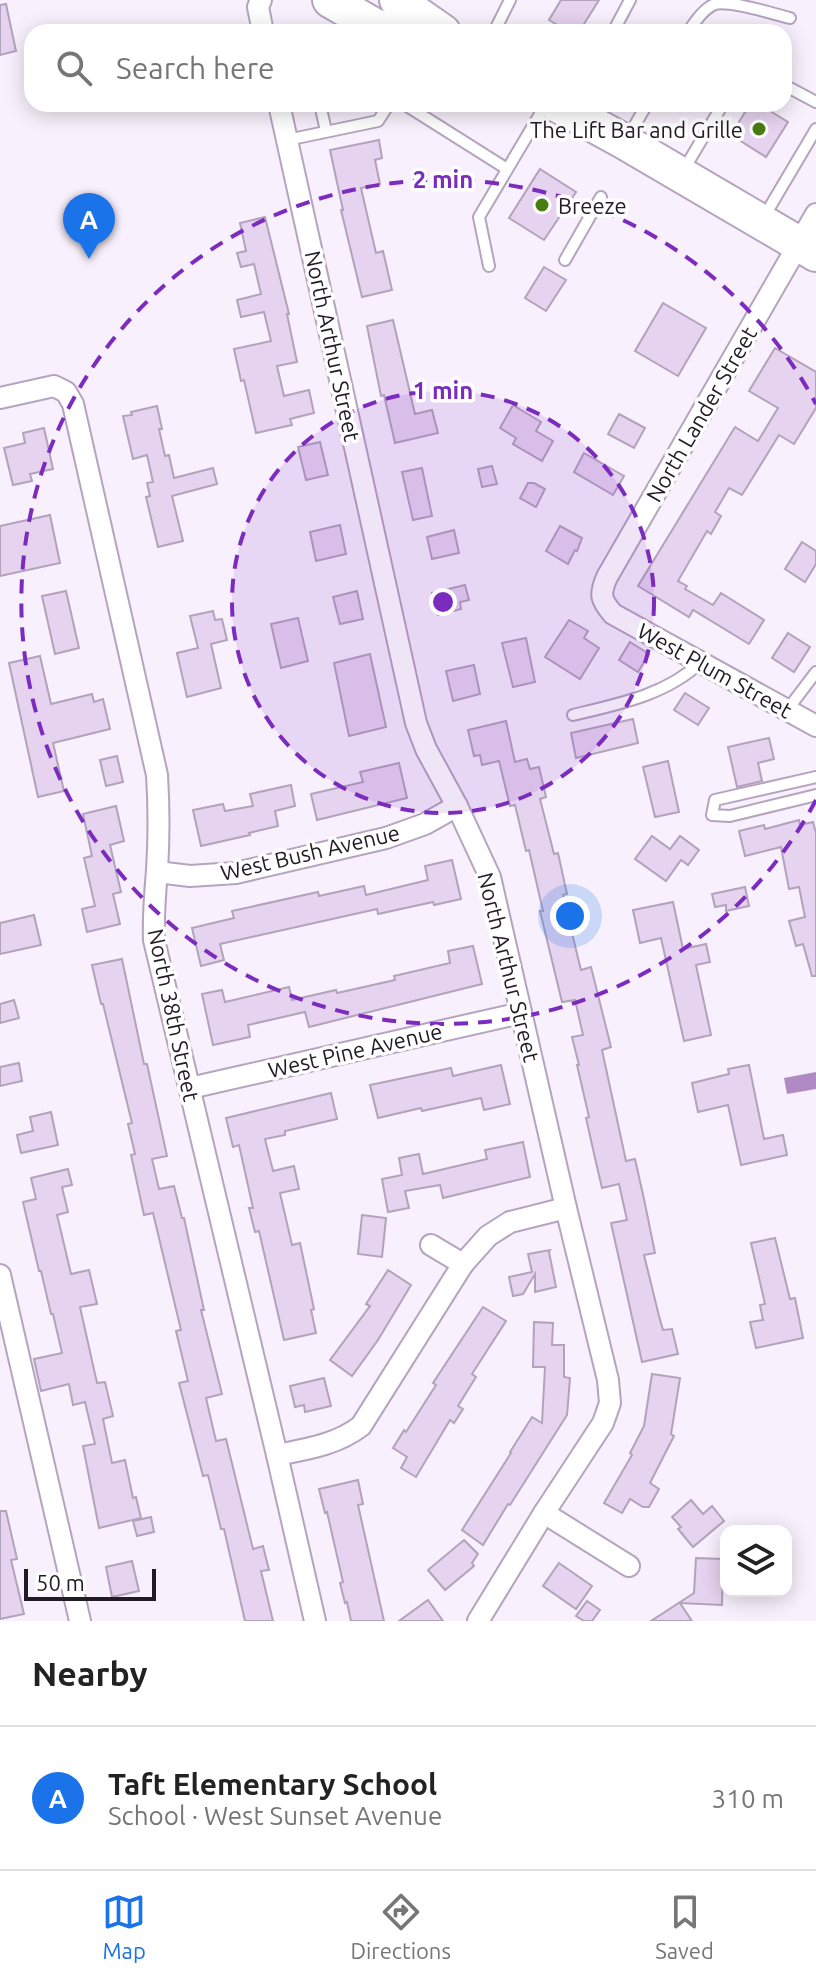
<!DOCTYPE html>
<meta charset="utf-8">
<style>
body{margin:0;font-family:Ubuntu,sans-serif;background:#f6f6f6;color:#222}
.controls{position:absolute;right:24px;bottom:24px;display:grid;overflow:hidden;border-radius:16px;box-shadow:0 4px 20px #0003}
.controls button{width:72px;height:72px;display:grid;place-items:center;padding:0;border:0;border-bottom:2px solid #e0e0e0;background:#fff;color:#222;font:40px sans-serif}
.scale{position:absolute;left:24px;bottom:20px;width:132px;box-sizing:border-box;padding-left:8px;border:4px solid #221b25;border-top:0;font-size:22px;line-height:28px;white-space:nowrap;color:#221b25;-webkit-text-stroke:6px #fff;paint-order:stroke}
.you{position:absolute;left:570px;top:916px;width:28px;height:28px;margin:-20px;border:6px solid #fff;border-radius:50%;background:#1a73e8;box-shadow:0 0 0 12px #1a73e833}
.badge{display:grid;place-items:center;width:52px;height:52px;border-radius:50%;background:#1a73e8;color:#fff;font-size:26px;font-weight:700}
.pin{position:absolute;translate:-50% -66px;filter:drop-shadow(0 2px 4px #0008)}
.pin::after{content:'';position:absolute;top:42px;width:28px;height:24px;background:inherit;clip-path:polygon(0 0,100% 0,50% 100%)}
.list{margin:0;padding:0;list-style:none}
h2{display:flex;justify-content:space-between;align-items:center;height:104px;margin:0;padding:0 32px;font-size:34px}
h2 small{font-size:26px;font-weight:400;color:#767676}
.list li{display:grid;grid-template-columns:52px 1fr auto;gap:24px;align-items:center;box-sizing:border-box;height:144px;padding:0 32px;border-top:2px solid #e0e0e0}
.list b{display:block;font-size:30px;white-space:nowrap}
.list p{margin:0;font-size:26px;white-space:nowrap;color:#767676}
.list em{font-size:26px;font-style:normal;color:#767676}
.icon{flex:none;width:44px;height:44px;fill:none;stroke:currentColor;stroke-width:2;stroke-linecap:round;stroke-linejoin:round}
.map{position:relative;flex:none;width:816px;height:1621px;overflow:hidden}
.search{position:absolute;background:#fff;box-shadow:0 4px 20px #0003;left:24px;right:24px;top:24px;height:88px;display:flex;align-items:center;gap:20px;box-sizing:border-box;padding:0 28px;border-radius:24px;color:#767676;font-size:30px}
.sheet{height:248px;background:#fff}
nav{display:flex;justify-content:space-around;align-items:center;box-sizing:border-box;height:112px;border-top:2px solid #e0e0e0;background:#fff;font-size:22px;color:#767676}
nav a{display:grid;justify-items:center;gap:4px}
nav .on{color:#1a73e8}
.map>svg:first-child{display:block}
.water{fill:#b08ac3}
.building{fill:#e6d3ef;stroke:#b3a2bc;stroke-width:2}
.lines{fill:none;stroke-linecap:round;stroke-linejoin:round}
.service-casing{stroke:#b5a4bf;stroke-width:14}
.minor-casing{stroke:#b5a4bf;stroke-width:24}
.primary-casing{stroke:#b5a4bf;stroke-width:38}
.service{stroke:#fff;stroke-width:10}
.minor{stroke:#fff;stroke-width:20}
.primary{stroke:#fff;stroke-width:34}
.ring{fill:none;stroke:#7b2cbf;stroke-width:4;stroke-dasharray:14 10}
.poi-dot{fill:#477d11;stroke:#fff;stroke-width:3}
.labels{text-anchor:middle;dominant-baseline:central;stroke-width:7;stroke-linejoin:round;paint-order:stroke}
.poi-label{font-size:22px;fill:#221b25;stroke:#fff;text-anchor:end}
.street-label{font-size:22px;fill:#221b25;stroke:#fff}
.centre{fill:#7b2cbf;stroke:#fff;stroke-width:4}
.ring-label{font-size:24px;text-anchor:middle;font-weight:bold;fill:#7b2cbf;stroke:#fff;stroke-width:7;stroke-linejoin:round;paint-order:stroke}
</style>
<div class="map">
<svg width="816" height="1621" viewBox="0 0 816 1621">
<rect width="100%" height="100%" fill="#f8f0fc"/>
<path class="water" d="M 816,1072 L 816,1089 L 787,1094 L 784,1078 Z"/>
<g class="building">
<path d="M 561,0 L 599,0 L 579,32 L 569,32 L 549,20 Z"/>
<path d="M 6,4 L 16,51 L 0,55 L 0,5 Z"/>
<path d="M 750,104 L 759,104 L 788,122 L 766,157 L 731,135 Z"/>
<path d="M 379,140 L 382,158 L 375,160 L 380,184 L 361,188 L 376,253 L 383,251 L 392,290 L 362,297 L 341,210 L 343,210 L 330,150 Z"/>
<path d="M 540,169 L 576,192 L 544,240 L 509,218 Z"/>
<path d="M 265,217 L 289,314 L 287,314 L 297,362 L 277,366 L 284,396 L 309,390 L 314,413 L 290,419 L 292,425 L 256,433 L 244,380 L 241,381 L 234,349 L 271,341 L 264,312 L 241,317 L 237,300 L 261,294 L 254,264 L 241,267 L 237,253 L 246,251 L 240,223 Z"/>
<path d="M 544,267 L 566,280 L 546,311 L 525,298 Z"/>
<path d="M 663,303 L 706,328 L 678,376 L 635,351 Z"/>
<path d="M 393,320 L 415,414 L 432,410 L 438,433 L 395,443 L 384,395 L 381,396 L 367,326 Z"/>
<path d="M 775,348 L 816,372 L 816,408 L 794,444 L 779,435 L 742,495 L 729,488 L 715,512 L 721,516 L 711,534 L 707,531 L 678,581 L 687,586 L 685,589 L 713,605 L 721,593 L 764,620 L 749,644 L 693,610 L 689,617 L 638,586 L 735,427 L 758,441 L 778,408 L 749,391 Z"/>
<path d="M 513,405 L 541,422 L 536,431 L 553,441 L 542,461 L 513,444 L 516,438 L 500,428 Z"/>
<path d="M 157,406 L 162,429 L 159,429 L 165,456 L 169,455 L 174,478 L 213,468 L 217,484 L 172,496 L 183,541 L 158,547 L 146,497 L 150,496 L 147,483 L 153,482 L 147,455 L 133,459 L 123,416 L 132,415 L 131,412 Z"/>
<path d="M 619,414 L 645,428 L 634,448 L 608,434 Z"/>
<path d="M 44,428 L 53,469 L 30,474 L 32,481 L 13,485 L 4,448 L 25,443 L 23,433 Z"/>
<path d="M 320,442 L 328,475 L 306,480 L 298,447 Z"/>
<path d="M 584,453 L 624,476 L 613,495 L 574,472 Z"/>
<path d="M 492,466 L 497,484 L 482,487 L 478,469 Z"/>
<path d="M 422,468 L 432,516 L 413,520 L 402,472 Z"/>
<path d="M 528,483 L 534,483 L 545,489 L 536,507 L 520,498 Z"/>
<path d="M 50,515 L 60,563 L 0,576 L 0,526 Z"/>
<path d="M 340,525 L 346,554 L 316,561 L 310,532 Z"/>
<path d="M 560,526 L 582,538 L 577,551 L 575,550 L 568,564 L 546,551 Z"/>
<path d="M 454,530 L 459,553 L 432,559 L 427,537 Z"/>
<path d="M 802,542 L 816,551 L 816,564 L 805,582 L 785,569 Z"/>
<path d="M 465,585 L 469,600 L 460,602 L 461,609 L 438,615 L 432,593 Z"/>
<path d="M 66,591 L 79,648 L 55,654 L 42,596 Z"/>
<path d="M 357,591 L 363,619 L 340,624 L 333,597 Z"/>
<path d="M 213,611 L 215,620 L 222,619 L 227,640 L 211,644 L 221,688 L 187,697 L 177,653 L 198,648 L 190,616 Z"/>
<path d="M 298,618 L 308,661 L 281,668 L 271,624 Z"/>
<path d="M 569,620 L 588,631 L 584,638 L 599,648 L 580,679 L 545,657 Z"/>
<path d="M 788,633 L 810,647 L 794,672 L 772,658 Z"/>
<path d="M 526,638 L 535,682 L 513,687 L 502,643 Z"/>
<path d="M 630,642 L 649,654 L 638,672 L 619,660 Z"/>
<path d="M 370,654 L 386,727 L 349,736 L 334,663 Z"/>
<path d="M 40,656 L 51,704 L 92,694 L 94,702 L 103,699 L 110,729 L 53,743 L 64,791 L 38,797 L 9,663 Z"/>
<path d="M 474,665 L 480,694 L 453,701 L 446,671 Z"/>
<path d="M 685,693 L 709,708 L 698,725 L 674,710 Z"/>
<path d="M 633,719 L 638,743 L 576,758 L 571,733 Z"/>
<path d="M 506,721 L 515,762 L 527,759 L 530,769 L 539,767 L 546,797 L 540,799 L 554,854 L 558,853 L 567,894 L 563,895 L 578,958 L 581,970 L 591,967 L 611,1047 L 602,1050 L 626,1161 L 635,1159 L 644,1199 L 655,1253 L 644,1255 L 659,1316 L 663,1330 L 672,1329 L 678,1354 L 642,1362 L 611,1223 L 627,1220 L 619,1184 L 602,1188 L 595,1158 L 586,1118 L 589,1117 L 577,1065 L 579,1065 L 572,1037 L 583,1035 L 575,1000 L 562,1002 L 540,911 L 543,911 L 529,850 L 526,851 L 515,805 L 510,806 L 499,761 L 482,765 L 480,755 L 474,756 L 468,730 Z"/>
<path d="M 769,738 L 774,759 L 758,763 L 762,781 L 737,787 L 728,747 Z"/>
<path d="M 117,756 L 123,782 L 106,786 L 100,760 Z"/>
<path d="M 668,761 L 679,812 L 655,817 L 643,767 Z"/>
<path d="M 399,763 L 407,798 L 317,820 L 311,794 L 363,782 L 360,772 Z"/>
<path d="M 291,785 L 295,806 L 275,811 L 278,826 L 249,833 L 250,835 L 201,846 L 193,810 L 223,804 L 225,811 L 253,806 L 250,794 Z"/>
<path d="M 116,806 L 124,841 L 110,845 L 121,892 L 113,894 L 120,924 L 87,932 L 82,909 L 95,906 L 84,858 L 92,856 L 83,814 Z"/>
<path d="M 799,820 L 800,825 L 813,822 L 816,833 L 816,976 L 812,976 L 803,944 L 796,946 L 789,921 L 805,917 L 799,887 L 789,889 L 781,847 L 745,856 L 739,831 L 764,825 L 765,829 Z"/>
<path d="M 652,836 L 670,849 L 680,836 L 699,850 L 688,865 L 681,860 L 666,881 L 635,859 Z"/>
<path d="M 452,860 L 461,899 L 434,905 L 433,902 L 378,914 L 377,909 L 220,944 L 224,960 L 201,966 L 192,928 L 234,918 L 232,911 L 318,892 L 319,896 L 364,886 L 366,895 L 428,880 L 425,866 Z"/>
<path d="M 745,887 L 749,906 L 726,911 L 726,905 L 715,907 L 712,894 Z"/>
<path d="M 673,902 L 683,949 L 706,944 L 710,962 L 696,965 L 711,1035 L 684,1041 L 661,938 L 640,943 L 633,910 Z"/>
<path d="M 34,915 L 41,945 L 0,954 L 0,923 Z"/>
<path d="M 473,946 L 482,984 L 309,1027 L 305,1012 L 248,1025 L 250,1037 L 213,1045 L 202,994 L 222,990 L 225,1002 L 289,987 L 292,1000 L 336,990 L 337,993 L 395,980 L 394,976 L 450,963 L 448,951 Z"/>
<path d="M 122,959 L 144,1064 L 147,1064 L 167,1156 L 152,1159 L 159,1189 L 174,1186 L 182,1218 L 184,1218 L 204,1310 L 201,1310 L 222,1394 L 206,1398 L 216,1441 L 226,1439 L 253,1549 L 263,1546 L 269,1570 L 261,1571 L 273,1621 L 245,1621 L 224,1529 L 221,1529 L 208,1475 L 203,1476 L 179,1383 L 188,1381 L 176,1331 L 181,1330 L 153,1213 L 144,1215 L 131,1155 L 135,1154 L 128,1124 L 132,1123 L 103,1004 L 101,1004 L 92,965 Z"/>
<path d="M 14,1000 L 19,1018 L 0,1023 L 0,1004 Z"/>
<path d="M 19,1063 L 22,1081 L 0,1086 L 0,1067 Z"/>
<path d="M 501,1065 L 510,1104 L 484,1110 L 481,1098 L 422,1111 L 421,1108 L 378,1118 L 370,1085 L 451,1068 L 453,1076 Z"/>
<path d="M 749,1065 L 764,1139 L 783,1135 L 787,1155 L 741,1165 L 728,1105 L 698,1112 L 692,1083 L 729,1074 L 728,1069 Z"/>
<path d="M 331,1093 L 337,1119 L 285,1131 L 285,1135 L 265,1139 L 273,1171 L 294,1166 L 299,1189 L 280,1193 L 292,1245 L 300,1243 L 314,1309 L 311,1310 L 316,1333 L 284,1340 L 259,1231 L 255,1232 L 249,1208 L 253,1208 L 239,1145 L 233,1147 L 226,1118 Z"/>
<path d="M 51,1112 L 58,1145 L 21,1153 L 17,1135 L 33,1131 L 30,1117 Z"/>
<path d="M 523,1142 L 530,1177 L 443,1198 L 440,1185 L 405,1191 L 409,1208 L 388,1212 L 382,1179 L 402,1175 L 399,1158 L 419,1154 L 423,1174 L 487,1159 L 485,1150 Z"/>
<path d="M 68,1169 L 72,1185 L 62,1187 L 68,1212 L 57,1215 L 59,1223 L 71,1274 L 89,1270 L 97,1304 L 80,1307 L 97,1383 L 105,1382 L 113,1416 L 103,1419 L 112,1463 L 125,1460 L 133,1498 L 136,1497 L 141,1518 L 99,1528 L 83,1446 L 95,1444 L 85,1402 L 73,1405 L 69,1384 L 41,1391 L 34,1359 L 62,1353 L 53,1314 L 51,1314 L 41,1271 L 39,1271 L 23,1202 L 36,1199 L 31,1178 Z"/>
<path d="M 362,1215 L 386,1218 L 382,1257 L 358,1254 Z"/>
<path d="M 775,1238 L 790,1299 L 795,1298 L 803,1338 L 756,1348 L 750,1322 L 763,1320 L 760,1305 L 765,1304 L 751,1243 Z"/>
<path d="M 550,1250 L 549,1252 L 556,1287 L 535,1292 L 535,1274 L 523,1294 L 513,1296 L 509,1277 L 532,1272 L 528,1254 Z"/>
<path d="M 388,1270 L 411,1285 L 378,1340 L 352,1376 L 330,1360 L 370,1306 L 366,1304 Z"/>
<path d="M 483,1307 L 506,1321 L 472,1374 L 476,1377 L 458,1406 L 463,1409 L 454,1423 L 450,1420 L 416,1477 L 401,1468 L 407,1457 L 393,1448 L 404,1430 L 406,1432 L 436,1385 L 433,1383 Z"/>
<path d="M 534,1322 L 553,1323 L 552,1345 L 564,1345 L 564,1377 L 570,1378 L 567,1415 L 510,1505 L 508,1504 L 483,1545 L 462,1530 L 511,1453 L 510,1452 L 532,1417 L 542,1423 L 545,1367 L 533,1367 Z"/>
<path d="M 652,1374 L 680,1378 L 671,1434 L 674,1436 L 650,1483 L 659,1489 L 649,1507 L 643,1507 L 630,1499 L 622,1513 L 604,1503 L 632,1455 L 630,1453 L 644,1426 Z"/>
<path d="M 324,1378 L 331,1406 L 305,1412 L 304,1405 L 295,1407 L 290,1386 Z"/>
<path d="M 358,1480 L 363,1504 L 358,1505 L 384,1621 L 351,1621 L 347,1602 L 345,1603 L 340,1583 L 343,1582 L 327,1512 L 325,1513 L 319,1489 Z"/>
<path d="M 691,1500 L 703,1514 L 712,1506 L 724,1521 L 693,1547 L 678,1529 L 681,1527 L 672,1517 Z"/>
<path d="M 0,1511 L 6,1511 L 17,1559 L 11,1560 L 24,1614 L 0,1619 Z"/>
<path d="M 151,1517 L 154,1532 L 137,1536 L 133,1521 Z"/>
<path d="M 464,1540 L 478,1554 L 472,1563 L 474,1566 L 445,1590 L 428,1570 Z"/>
<path d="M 696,1558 L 723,1559 L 722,1605 L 680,1603 L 692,1621 L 651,1621 L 694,1593 Z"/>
<path d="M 132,1561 L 139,1591 L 112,1597 L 106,1567 Z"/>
<path d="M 559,1563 L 592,1586 L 576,1609 L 543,1586 Z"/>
<path d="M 428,1600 L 443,1621 L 399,1621 Z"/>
<path d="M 587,1601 L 600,1610 L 592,1621 L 584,1621 L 576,1616 Z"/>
</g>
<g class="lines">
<g class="service-casing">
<g id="service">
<path d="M 494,32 L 510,0"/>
<path d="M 613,32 L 630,0"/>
<path d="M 688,32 C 695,22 703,9 715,4 C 731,0 773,14 790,18"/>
<path d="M 784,85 L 816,102"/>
<path d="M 320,104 L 326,131"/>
<path d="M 404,104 L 507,169"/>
<path d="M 628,137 L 647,104"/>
<path d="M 287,140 L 378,121 L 389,104"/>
<path d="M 683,171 L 723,104"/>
<path d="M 764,217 L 816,129"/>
<path d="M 565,260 L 601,197"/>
<path d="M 489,266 L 479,217 L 546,104"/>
<path d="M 788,709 L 816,672"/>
<path d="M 573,715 C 619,704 666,695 701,662"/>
<path d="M 816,777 L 715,800 L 712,815 L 730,816 L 816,795"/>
</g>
</g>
<g class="minor-casing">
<g id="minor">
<path d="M 261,0 L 258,7 L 263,32"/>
<path d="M 279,104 L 416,723 L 426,749 L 457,806 L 490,877 L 566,1208 L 608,1380 L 610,1403 L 603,1423 L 544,1513 L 478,1621"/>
<path d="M 816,214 L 607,577 C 599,595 601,600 613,614 L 816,726"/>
<path d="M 0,398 L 54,386 L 66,392 L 73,404 L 157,775 C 159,807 159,839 157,870 C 155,894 153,916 154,940 L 277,1455 L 315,1621"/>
<path d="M 157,872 L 190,876 L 236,873 L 386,838 L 425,824 L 457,806"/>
<path d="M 190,1088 L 521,1013"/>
<path d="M 431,1245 L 463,1264"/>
<path d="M 0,1275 L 80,1621"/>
<path d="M 277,1455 C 307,1449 336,1445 361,1426 L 463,1264 L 488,1236 L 510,1222 L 566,1208"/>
<path d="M 544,1513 L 629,1566"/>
</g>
</g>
<g class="primary-casing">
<g id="primary">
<path d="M 330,0 L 373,25 L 391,32"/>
<path d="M 397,0 L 443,32"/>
<path d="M 556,104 L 625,142 L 816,254"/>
</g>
</g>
<use href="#service" class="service"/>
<use href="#minor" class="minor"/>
<use href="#primary" class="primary"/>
</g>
<circle cx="443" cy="602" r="211" fill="#7b2cbf" fill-opacity=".12"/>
<g class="ring">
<circle cx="443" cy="602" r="211"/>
<path d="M816 800A422 422 0 1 1 816 404"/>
</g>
<g class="poi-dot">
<circle cx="759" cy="129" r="8"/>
<circle cx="542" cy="205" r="8"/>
</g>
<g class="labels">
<g class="poi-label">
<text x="743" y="129">The Lift Bar and Grille</text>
<text x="558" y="205" text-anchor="start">Breeze</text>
</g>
<g class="street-label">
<text transform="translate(333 346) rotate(78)">North Arthur Street</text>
<text transform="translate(701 414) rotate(-60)">North Lander Street</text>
<text transform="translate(715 670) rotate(29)">West Plum Street</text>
<text transform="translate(310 852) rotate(-13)">West Bush Avenue</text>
<text transform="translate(509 967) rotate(76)">North Arthur Street</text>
<text transform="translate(174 1015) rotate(78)">North 38th Street</text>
<text transform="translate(355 1050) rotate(-13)">West Pine Avenue</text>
</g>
</g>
<circle cx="443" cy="602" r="12" class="centre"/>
<g class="ring-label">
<text x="443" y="188">2 min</text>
<text x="443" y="399">1 min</text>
</g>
</svg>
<div class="controls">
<button><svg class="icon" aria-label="layers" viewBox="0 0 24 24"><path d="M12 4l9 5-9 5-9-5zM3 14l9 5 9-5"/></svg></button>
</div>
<div class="scale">50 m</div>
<div class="you"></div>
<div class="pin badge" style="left:89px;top:259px">A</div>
<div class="search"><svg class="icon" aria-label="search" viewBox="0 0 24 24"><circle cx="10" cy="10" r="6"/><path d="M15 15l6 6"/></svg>Search here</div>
</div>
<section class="sheet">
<h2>Nearby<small></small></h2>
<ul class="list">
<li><span class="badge">A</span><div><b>Taft Elementary School</b><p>School · West Sunset Avenue</p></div><em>310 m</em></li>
</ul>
</section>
<nav>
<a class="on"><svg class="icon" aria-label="map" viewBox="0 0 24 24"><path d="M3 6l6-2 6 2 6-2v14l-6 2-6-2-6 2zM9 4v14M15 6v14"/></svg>Map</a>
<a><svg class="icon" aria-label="directions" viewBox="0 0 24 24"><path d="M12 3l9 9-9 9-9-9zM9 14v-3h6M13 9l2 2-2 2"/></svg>Directions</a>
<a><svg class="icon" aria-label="saved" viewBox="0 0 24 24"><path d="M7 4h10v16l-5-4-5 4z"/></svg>Saved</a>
</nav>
